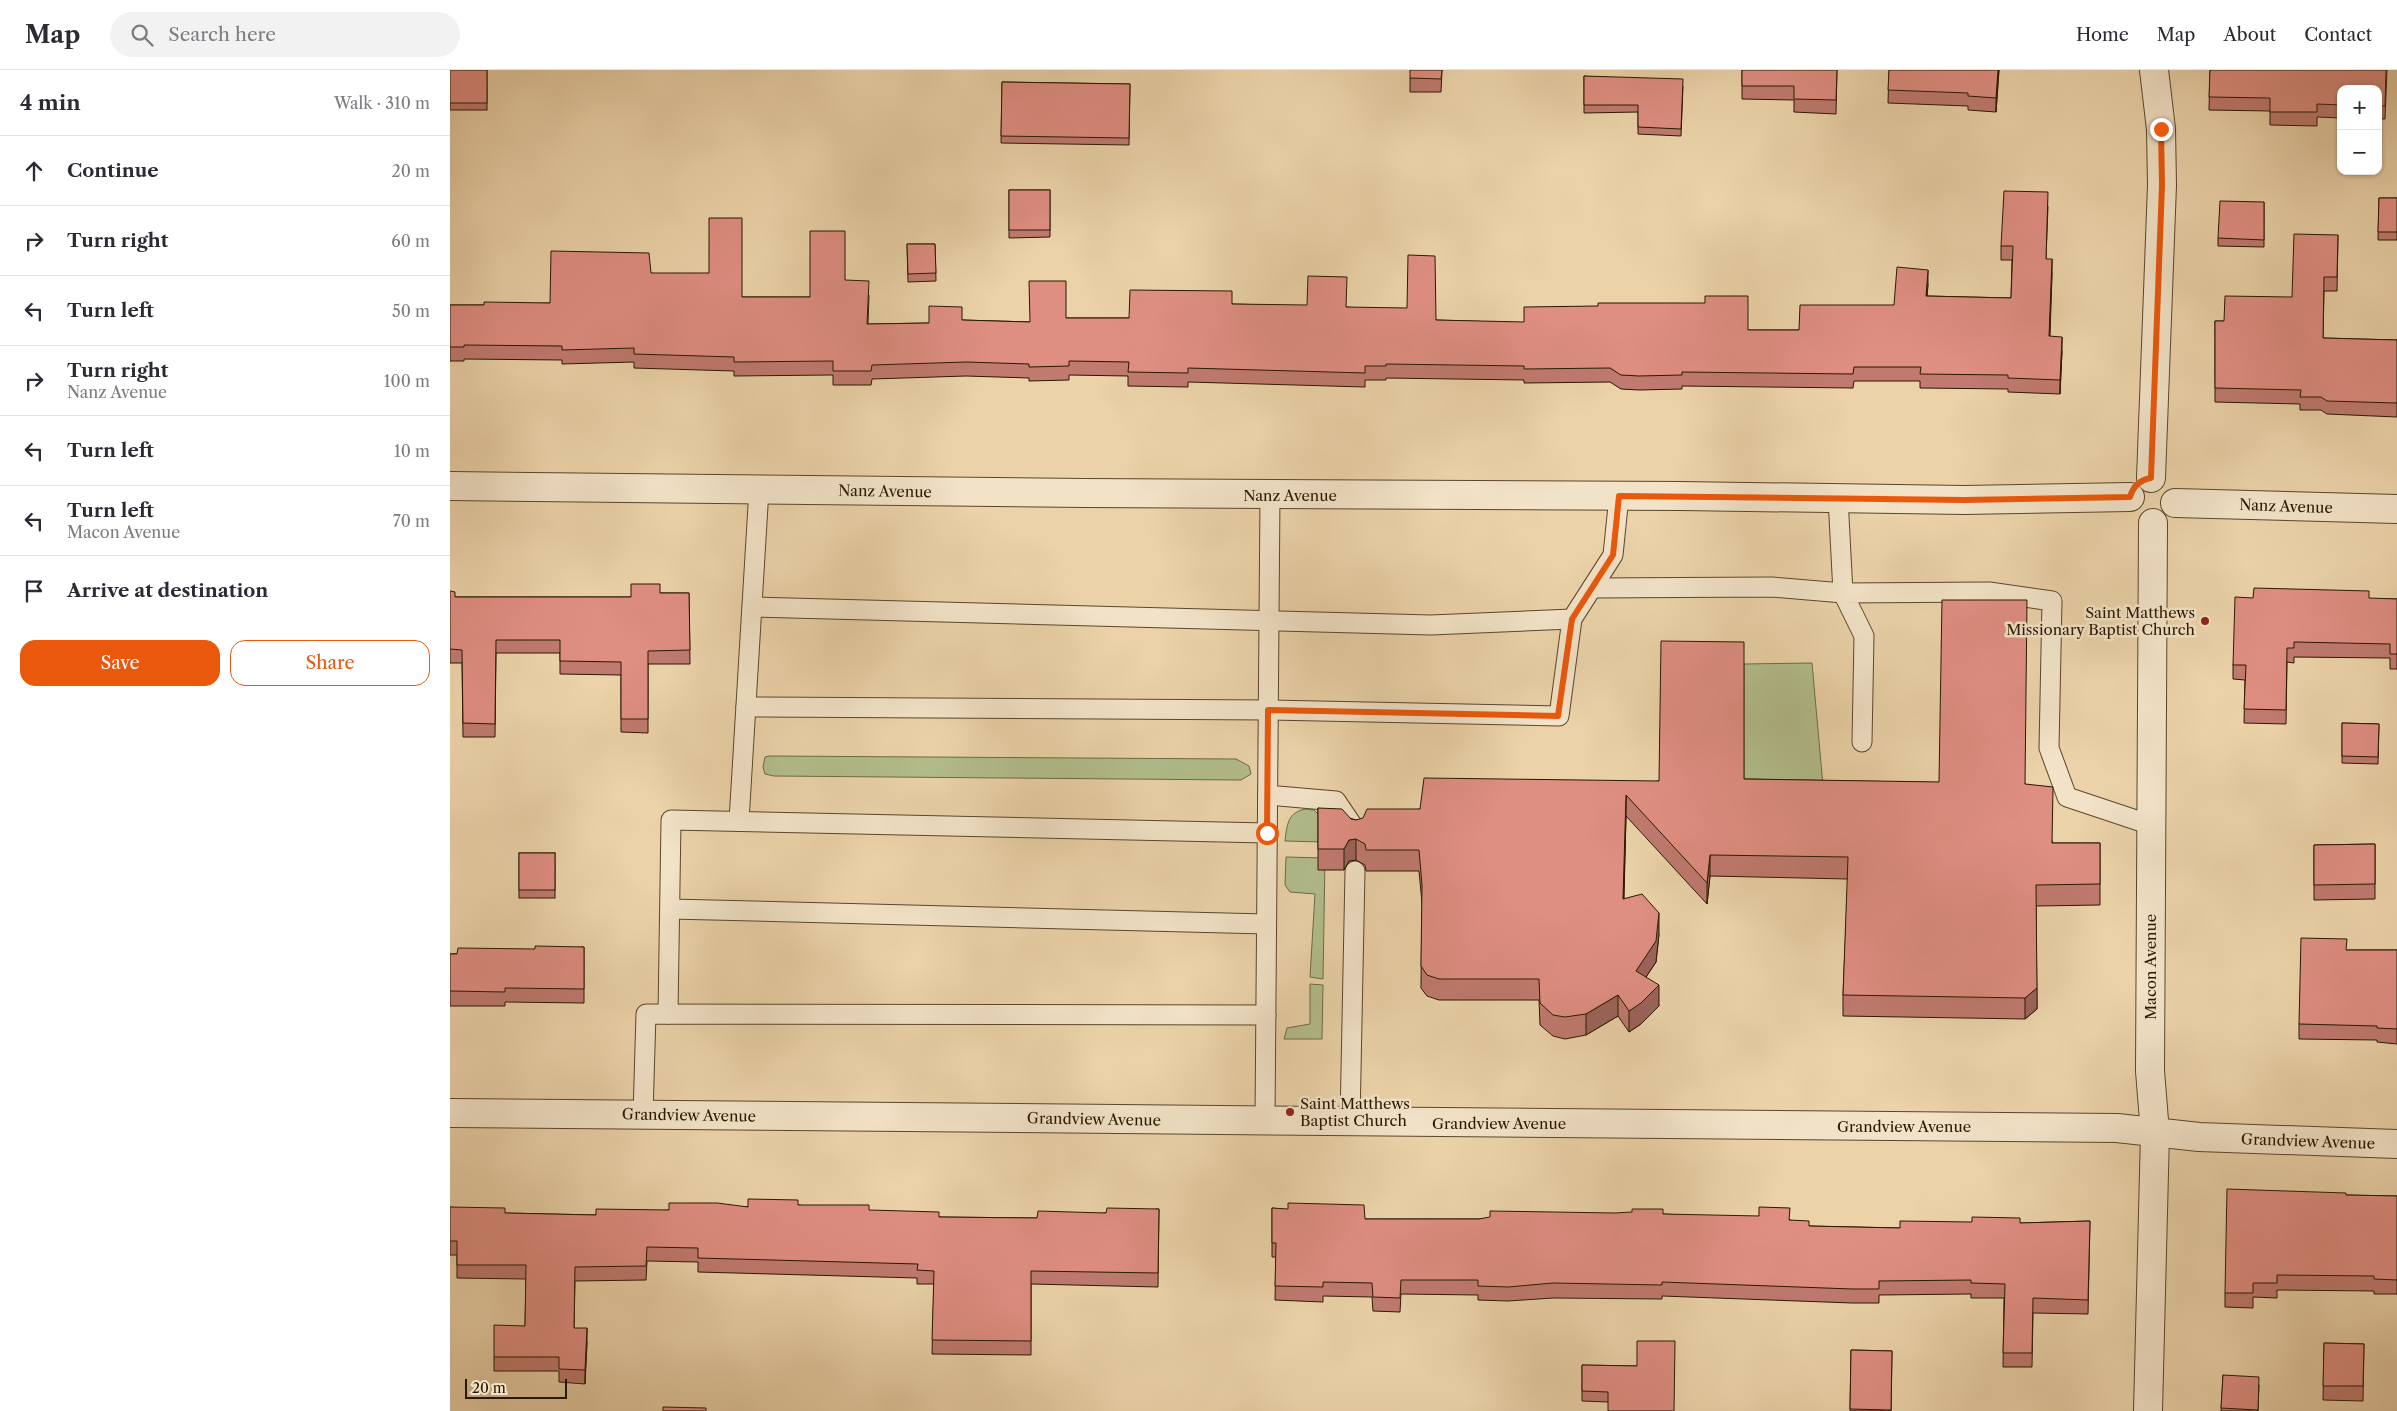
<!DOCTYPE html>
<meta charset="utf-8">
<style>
body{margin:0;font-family:"Libre Caslon Text",serif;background:#f2f2f3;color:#2b2b33}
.controls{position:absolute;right:15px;top:15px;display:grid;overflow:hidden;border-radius:10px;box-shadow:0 1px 4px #0004}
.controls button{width:45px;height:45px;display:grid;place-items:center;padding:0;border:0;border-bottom:1px solid #e1e1e2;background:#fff;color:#2b2b33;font:25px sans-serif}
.scale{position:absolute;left:15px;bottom:12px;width:102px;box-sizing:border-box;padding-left:5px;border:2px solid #291800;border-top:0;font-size:14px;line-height:18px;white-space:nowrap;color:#291800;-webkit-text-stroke:4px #f2e2c7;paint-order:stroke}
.stop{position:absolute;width:15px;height:15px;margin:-11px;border:4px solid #ea580c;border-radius:50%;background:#fff}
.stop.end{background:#ea580c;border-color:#fff;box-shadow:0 1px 5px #0008}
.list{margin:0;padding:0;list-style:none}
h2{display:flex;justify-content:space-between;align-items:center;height:65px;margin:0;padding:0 20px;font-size:21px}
h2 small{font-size:16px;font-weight:400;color:#7c7c81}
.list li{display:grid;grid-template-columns:32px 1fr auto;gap:15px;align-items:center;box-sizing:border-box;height:70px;padding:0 20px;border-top:1px solid #e1e1e2}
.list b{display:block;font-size:19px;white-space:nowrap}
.list p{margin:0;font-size:16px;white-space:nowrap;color:#7c7c81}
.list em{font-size:16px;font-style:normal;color:#7c7c81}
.actions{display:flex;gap:10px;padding:15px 20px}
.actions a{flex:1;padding:11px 0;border:1px solid #ea580c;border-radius:15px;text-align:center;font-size:18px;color:#ea580c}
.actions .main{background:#ea580c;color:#fff}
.icon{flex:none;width:28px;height:28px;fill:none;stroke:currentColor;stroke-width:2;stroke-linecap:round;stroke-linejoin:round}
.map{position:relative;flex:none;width:1947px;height:1341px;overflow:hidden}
header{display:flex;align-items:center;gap:30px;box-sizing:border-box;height:70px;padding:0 25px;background:#fff;border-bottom:1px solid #e1e1e2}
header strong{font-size:24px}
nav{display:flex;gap:28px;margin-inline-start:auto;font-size:18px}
.search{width:350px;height:45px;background:#f2f2f3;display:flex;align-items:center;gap:12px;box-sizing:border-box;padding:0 18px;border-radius:28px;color:#7c7c81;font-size:19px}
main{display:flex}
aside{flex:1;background:#fff}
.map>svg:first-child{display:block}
.green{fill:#b2bd8c;stroke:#6e6a46}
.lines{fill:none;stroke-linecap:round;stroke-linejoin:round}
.service-casing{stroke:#5a462a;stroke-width:21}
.minor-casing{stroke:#5a462a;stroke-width:30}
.service{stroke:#f2e2c7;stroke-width:19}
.minor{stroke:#f2e2c7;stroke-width:28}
.wall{fill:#c07a70;stroke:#291800}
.shaded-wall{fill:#9c635b;stroke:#291800}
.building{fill:#df8e82;stroke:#291800}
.route{stroke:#ea580c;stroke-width:6}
.poi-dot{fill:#8f2418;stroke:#f2e2c7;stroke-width:2}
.labels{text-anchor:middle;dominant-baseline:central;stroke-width:5;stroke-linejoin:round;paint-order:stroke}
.street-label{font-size:15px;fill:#291800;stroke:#f2e2c7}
.poi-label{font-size:15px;fill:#291800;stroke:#f2e2c7;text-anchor:end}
</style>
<header>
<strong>Map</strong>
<div class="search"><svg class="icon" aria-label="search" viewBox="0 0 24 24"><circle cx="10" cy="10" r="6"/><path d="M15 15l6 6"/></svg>Search here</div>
<nav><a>Home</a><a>Map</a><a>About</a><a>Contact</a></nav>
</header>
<main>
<aside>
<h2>4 min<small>Walk · 310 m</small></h2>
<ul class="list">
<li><svg class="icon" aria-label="ahead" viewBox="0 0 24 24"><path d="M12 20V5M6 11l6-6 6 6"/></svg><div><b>Continue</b></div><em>20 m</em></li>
<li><svg class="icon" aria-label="right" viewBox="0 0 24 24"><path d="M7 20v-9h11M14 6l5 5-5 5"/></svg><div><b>Turn right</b></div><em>60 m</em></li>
<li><svg class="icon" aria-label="left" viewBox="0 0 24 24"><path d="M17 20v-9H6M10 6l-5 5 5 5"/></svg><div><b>Turn left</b></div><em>50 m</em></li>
<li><svg class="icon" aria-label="right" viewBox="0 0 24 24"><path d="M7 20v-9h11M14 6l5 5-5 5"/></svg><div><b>Turn right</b><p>Nanz Avenue</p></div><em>100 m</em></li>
<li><svg class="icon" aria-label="left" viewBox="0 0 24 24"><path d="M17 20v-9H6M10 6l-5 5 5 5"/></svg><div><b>Turn left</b></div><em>10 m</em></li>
<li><svg class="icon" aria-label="left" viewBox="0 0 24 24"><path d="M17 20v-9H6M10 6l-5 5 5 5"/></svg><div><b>Turn left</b><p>Macon Avenue</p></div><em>70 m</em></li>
<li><svg class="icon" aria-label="arrive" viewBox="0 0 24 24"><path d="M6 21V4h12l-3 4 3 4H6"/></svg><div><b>Arrive at destination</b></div></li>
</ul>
<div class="actions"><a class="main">Save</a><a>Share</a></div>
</aside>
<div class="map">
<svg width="1947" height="1341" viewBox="0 0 1947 1341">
<rect width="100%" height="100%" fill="#ebd2a9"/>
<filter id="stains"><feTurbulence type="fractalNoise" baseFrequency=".004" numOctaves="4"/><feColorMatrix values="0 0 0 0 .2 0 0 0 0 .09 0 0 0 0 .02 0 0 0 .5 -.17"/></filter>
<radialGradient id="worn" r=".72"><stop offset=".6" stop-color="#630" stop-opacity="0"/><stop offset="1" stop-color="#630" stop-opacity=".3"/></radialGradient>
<g class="green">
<path d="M 1362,593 L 1374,727 L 1294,731 L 1294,594 Z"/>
<path d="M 319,686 L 786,689 L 799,696 L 801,704 L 791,710 L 324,706 L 315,704 L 313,697 L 315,687 Z"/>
<path d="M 856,739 L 864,740 L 870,746 L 873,772 L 835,771 C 837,754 838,742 856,739 Z"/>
<path d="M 836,787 L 875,788 L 873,909 L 860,907 L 865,824 L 840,822 L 835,815 Z"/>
<path d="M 860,914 L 873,915 L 872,969 L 834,969 L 837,958 L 860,954 Z"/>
</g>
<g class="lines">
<g class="service-casing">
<g id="service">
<path d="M 1142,518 L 1322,517 L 1393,523 L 1388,428"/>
<path d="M 302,537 L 981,555 L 1122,549 L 1163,485 L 1169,426"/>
<path d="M 296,637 L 819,640 L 1109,646 L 1122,549"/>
<path d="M 1412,672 L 1414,566 L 1393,523 L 1539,522 L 1602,531 L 1599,678 L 1617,727 L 1701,755"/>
<path d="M 818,725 L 886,731 L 905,759"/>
<path d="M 289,751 L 309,419"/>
<path d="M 220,839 L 816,854"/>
<path d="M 218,944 L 221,750 L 817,763"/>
<path d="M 193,1045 L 196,944 L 816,945"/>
<path d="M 815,1051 L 820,425"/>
<path d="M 900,1051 L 905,801"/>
</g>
</g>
<g class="minor-casing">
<g id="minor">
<path d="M 1701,408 L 1712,115 L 1711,59 L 1704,0"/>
<path d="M 0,416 L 635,423 L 1231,426 L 1514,430 L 1680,427"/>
<path d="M 1725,433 L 1947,439"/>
<path d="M 0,1043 L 1667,1058 L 1749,1067 L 1947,1074"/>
<path d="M 1698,1341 L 1705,1063 L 1700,1001 L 1703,453"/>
</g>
</g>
<use href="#service" class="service"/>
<use href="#minor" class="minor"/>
</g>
<g class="wall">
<rect x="0" y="0" width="37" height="40"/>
<path d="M 992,0 L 991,22 L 960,22 L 960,8 Z"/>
<path d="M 1292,0 L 1387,0 L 1386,44 L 1344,42 L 1344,30 L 1292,29 Z"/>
<path d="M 1439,0 L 1549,0 L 1546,42 L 1518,40 L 1518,36 L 1438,33 Z"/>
<path d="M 1760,0 L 1937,0 L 1935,49 L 1928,49 L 1928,19 L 1891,19 L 1891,48 L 1867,47 L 1867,56 L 1820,55 L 1820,41 L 1759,40 Z"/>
<path d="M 1134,6 L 1233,16 L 1231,66 L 1188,64 L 1188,42 L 1134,43 Z"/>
<path d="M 552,12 L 680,14 L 679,75 L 551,73 Z"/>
<path d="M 559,120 L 600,120 L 600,167 L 559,168 Z"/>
<path d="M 1929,128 L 1947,128 L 1947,170 L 1928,170 Z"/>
<path d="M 1814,132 L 1814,177 L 1768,176 L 1768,168 Z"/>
<path d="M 1598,136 L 1596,189 L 1602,203 L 1600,266 L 1612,281 L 1610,324 L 1558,322 L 1558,319 L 1470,318 L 1470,311 L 1404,311 L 1403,318 L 1232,316 L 1232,319 L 1189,320 L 1171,319 L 1160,312 L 1074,313 L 1074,310 L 936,308 L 936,310 L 915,310 L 915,317 L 738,312 L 738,317 L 678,316 L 678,306 L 619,305 L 619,310 L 579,311 L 579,308 L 516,306 L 422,309 L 421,315 L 383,315 L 383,305 L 284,306 L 284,301 L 184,298 L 184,292 L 112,294 L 112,290 L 14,289 L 14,291 L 0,291 L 0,235 L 34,235 L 100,233 L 201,203 L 292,227 L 360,227 L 395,210 L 419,225 L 418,254 L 479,253 L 512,250 L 580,252 L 616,248 L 679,248 L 782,234 L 897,237 L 986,250 L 1298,260 L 1349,260 L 1444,235 L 1478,214 L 1477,226 L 1561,228 L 1562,190 L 1551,190 L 1551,176 Z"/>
<path d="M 1888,165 L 1887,221 L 1874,221 L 1873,268 L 1947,270 L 1947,347 L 1877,344 L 1871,340 L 1850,340 L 1850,334 L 1765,332 L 1765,251 L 1774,251 L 1842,227 Z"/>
<path d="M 457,174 L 485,174 L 486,211 L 458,212 Z"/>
<path d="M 0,521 L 5,527 L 181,527 L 210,523 L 239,523 L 240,594 L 198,594 L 198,663 L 171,662 L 171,605 L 110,604 L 110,583 L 46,583 L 45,667 L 13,667 L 12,593 L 0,593 Z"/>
<path d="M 1803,528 L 1947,529 L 1947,599 L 1940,599 L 1940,588 L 1844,587 L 1844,593 L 1837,592 L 1836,654 L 1794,653 L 1795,610 L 1783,609 L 1783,595 Z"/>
<path d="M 1892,653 L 1929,654 L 1928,694 L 1892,693 Z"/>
<path d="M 1294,709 L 1576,714 L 1603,773 L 1650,773 L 1650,835 L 1586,836 L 1587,939 L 1575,949 L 1393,946 L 1393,925 L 1398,809 L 1260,806 L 1257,834 L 1176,746 L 1174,828 L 1209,864 L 1206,892 L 1196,907 L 1209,936 L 1191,954 L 1179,962 L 1168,946 L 1136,965 L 1115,969 L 1103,966 L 1090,955 L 1089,930 L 989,930 L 977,926 L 971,918 L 971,913 L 972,833 L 969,801 L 916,801 L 915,795 L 906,790 L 899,791 L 894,800 L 868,800 L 868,738 L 906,750 L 970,739 L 1209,711 Z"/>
<path d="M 1925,774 L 1925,829 L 1864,830 L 1864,775 Z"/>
<rect x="69" y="783" width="36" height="45"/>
<path d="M 134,877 L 134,933 L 55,932 L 55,936 L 0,936 L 0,884 Z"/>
<path d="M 1897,880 L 1947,880 L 1947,974 L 1927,972 L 1927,970 L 1849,969 L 1849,954 Z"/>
<path d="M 1896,1125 L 1947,1126 L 1947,1224 L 1924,1224 L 1924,1221 L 1827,1220 L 1827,1228 L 1803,1227 L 1803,1238 L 1775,1237 L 1775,1223 Z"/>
<path d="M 348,1135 L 489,1147 L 587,1148 L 709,1139 L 708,1217 L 581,1214 L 581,1285 L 482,1284 L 484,1214 L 467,1214 L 467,1208 L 248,1202 L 248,1192 L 197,1191 L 196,1210 L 125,1211 L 124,1258 L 137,1272 L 135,1314 L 109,1312 L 109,1301 L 44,1301 L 44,1287 L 75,1256 L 76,1209 L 7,1208 L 7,1185 L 0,1185 L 0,1137 L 55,1143 L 146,1145 L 219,1140 L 298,1137 Z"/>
<path d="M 822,1138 L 915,1149 L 1029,1149 L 1213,1144 L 1340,1150 L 1359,1156 L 1450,1158 L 1570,1153 L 1640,1151 L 1638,1244 L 1583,1243 L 1582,1297 L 1553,1297 L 1554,1228 L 1521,1228 L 1521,1224 L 1429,1225 L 1429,1233 L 1402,1233 L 1212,1226 L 1212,1229 L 1103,1228 L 1058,1231 L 1028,1230 L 1028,1225 L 951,1224 L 950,1242 L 923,1241 L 922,1227 L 873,1226 L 873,1232 L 825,1230 L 826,1187 L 822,1187 Z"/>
<path d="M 1225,1271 L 1158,1332 L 1132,1331 L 1132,1295 L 1187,1296 Z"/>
<path d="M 1874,1273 L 1914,1274 L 1913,1331 L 1873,1330 Z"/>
<path d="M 1401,1280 L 1442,1281 L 1441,1341 L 1400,1341 Z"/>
<path d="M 1773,1305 L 1809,1315 L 1808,1341 L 1771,1341 Z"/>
</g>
<g class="shaded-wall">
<path d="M 1548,0 L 1549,0 L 1546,42 L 1546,28 Z"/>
<path d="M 1602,189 L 1602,203 L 1599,280 L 1599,266 Z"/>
<path d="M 1478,200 L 1478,214 L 1476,240 L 1476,226 Z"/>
<path d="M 1612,267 L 1612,281 L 1610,324 L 1610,310 Z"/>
<path d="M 1176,725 L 1176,746 L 1173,850 L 1173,829 Z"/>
<path d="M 906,769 L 906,790 L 899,791 L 894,800 L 894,779 L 899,770 Z"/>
<path d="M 1260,785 L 1260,806 L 1257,834 L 1257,813 Z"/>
<path d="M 1209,843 L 1209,864 L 1206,892 L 1186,922 L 1186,901 Z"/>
<path d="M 1209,915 L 1209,936 L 1191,954 L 1179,962 L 1179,941 Z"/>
<path d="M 1587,918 L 1587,939 L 1575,949 L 1575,928 Z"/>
<path d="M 1168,925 L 1168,946 L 1136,965 L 1136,944 Z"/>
<path d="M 137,1258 L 137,1272 L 135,1314 L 135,1300 Z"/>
</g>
<g class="building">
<rect x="0" y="0" width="37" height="33"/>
<path d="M 960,0 L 992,0 L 991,9 L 960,8 Z"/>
<path d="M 1292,0 L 1387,0 L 1386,30 L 1344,29 L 1344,16 L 1292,16 Z"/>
<path d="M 1439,0 L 1548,0 L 1546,28 L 1518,26 L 1518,23 L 1438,20 Z"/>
<path d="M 1760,0 L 1936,0 L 1935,36 L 1928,36 L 1928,19 L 1891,19 L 1891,35 L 1867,34 L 1867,42 L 1820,42 L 1820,28 L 1759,27 Z"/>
<path d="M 1134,6 L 1233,9 L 1231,59 L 1188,57 L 1188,35 L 1134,35 Z"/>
<path d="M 552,12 L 680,14 L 679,68 L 551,66 Z"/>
<rect x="559" y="120" width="41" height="40"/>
<path d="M 1554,121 L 1598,122 L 1596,189 L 1602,189 L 1599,266 L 1612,267 L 1610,310 L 1558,308 L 1558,305 L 1470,304 L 1471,297 L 1404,297 L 1403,304 L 1232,302 L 1232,305 L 1189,306 L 1171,305 L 1160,298 L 1074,299 L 1074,296 L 936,294 L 936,296 L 915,296 L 915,303 L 738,298 L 738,303 L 678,302 L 679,292 L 619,291 L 619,296 L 579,297 L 579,294 L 516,292 L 422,295 L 421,301 L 383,301 L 383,291 L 284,292 L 284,287 L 184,284 L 184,278 L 112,280 L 112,276 L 14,275 L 14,277 L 0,277 L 0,235 L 34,235 L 34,232 L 100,233 L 101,181 L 199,183 L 201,203 L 259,203 L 259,148 L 292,148 L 292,227 L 360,227 L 360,161 L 395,161 L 395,210 L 419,211 L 417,254 L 479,253 L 479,236 L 512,237 L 512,250 L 580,252 L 579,211 L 616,211 L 616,248 L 679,248 L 680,220 L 782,221 L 782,234 L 857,235 L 858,206 L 897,207 L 896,237 L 957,238 L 958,185 L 985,186 L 986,250 L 1074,252 L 1074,237 L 1148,236 L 1148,233 L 1255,233 L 1255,226 L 1298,226 L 1298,260 L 1349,260 L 1350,235 L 1444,235 L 1447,197 L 1478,200 L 1476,226 L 1561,228 L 1563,176 L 1551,176 Z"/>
<path d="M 1929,128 L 1947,128 L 1947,162 L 1928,162 Z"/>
<path d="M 1770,131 L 1814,132 L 1814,170 L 1768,168 Z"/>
<path d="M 1844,164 L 1888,165 L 1887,207 L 1874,207 L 1873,268 L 1947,270 L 1947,333 L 1877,331 L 1871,327 L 1850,327 L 1851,320 L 1765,318 L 1765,251 L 1774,251 L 1775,226 L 1842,227 Z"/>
<path d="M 457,174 L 485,174 L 486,203 L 458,204 Z"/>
<path d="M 181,514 L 210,514 L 210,523 L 239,523 L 240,580 L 198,581 L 198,649 L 171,649 L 171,592 L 110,591 L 110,570 L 46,570 L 45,654 L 13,653 L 12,580 L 0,579 L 0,521 L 5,522 L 5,527 L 181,527 Z"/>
<path d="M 1804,518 L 1919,521 L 1919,528 L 1947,529 L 1947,584 L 1940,584 L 1940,574 L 1844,572 L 1844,578 L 1837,578 L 1836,640 L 1794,639 L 1796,595 L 1783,595 L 1785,527 L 1803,528 Z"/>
<path d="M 1492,530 L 1577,530 L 1575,714 L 1603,717 L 1602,773 L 1650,773 L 1650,814 L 1586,815 L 1587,918 L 1575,928 L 1393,925 L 1398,787 L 1260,785 L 1257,813 L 1176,725 L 1173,829 L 1192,824 L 1209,843 L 1206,871 L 1186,901 L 1209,915 L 1191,933 L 1179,941 L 1168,925 L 1136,944 L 1115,947 L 1103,945 L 1090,933 L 1089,909 L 989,909 L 977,905 L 971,896 L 971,891 L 972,815 L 969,780 L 916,780 L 915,774 L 906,769 L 899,770 L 894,779 L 868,779 L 868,738 L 892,739 L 901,749 L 906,750 L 913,748 L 917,739 L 970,739 L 974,708 L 1209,711 L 1211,571 L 1294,572 L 1294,709 L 1489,712 Z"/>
<path d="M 1892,653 L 1929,654 L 1928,687 L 1892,686 Z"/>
<path d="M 1925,774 L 1925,814 L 1864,815 L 1864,775 Z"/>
<rect x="69" y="783" width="36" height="37"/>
<path d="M 1851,868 L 1897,869 L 1896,880 L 1947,880 L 1947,959 L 1927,958 L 1927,956 L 1849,954 Z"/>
<path d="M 85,876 L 134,877 L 134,919 L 55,918 L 55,922 L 0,921 L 0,884 L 7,884 L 8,878 L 85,879 Z"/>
<path d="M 1777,1119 L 1896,1123 L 1896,1125 L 1947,1126 L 1947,1210 L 1924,1209 L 1924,1206 L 1827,1205 L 1827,1213 L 1803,1213 L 1803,1223 L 1775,1223 Z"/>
<path d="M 298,1129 L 348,1130 L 348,1135 L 419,1135 L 419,1140 L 489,1142 L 489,1147 L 587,1148 L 588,1141 L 656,1143 L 657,1138 L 709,1139 L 708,1203 L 581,1201 L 581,1271 L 482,1270 L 484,1201 L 467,1200 L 468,1194 L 248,1188 L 248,1178 L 197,1177 L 196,1196 L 125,1197 L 124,1258 L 137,1258 L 135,1300 L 109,1299 L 109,1287 L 44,1287 L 44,1255 L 75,1256 L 76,1195 L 7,1195 L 7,1171 L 0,1171 L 0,1137 L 55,1138 L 55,1143 L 146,1145 L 146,1139 L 219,1140 L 219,1133 L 267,1133 L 298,1137 Z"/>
<path d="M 838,1133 L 914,1135 L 915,1149 L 1029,1149 L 1040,1147 L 1040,1141 L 1165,1143 L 1182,1142 L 1182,1139 L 1213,1139 L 1213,1144 L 1309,1146 L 1309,1137 L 1340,1138 L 1339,1150 L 1359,1151 L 1359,1156 L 1450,1158 L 1450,1151 L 1522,1152 L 1522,1147 L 1570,1148 L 1570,1153 L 1640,1151 L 1638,1230 L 1583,1228 L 1582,1283 L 1553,1283 L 1555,1214 L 1521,1213 L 1521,1210 L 1429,1211 L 1429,1219 L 1402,1219 L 1212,1212 L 1212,1215 L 1103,1213 L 1058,1217 L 1028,1216 L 1028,1210 L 951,1210 L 950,1228 L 923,1227 L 922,1213 L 873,1212 L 873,1217 L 825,1216 L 826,1173 L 822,1173 L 822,1138 L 838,1139 Z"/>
<path d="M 1187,1271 L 1225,1271 L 1224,1341 L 1158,1341 L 1158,1322 L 1132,1321 L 1132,1295 L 1187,1296 Z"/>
<path d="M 1874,1273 L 1914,1274 L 1913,1316 L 1873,1316 Z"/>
<path d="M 1401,1280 L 1442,1281 L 1441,1340 L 1400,1339 Z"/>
<path d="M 1773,1305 L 1809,1307 L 1808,1340 L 1771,1338 Z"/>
<path d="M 213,1337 L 256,1338 L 256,1341 L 213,1341 Z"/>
</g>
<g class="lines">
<path class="route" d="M 817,763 L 818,640 L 1108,646 L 1122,549 L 1163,485 L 1169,426 L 1514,430 L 1680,427 C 1683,416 1690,410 1701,408 L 1712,115 L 1711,59"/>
</g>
<g class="poi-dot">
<circle cx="1755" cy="551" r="5"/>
<circle cx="840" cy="1042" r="5"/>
</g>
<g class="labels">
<g class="street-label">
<text transform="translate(435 421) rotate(1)">Nanz Avenue</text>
<text x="840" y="425">Nanz Avenue</text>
<text transform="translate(1836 436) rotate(2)">Nanz Avenue</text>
<text transform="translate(1700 897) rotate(-90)">Macon Avenue</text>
<text transform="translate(239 1045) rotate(1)">Grandview Avenue</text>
<text transform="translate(644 1049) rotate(1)">Grandview Avenue</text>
<text x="1049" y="1053">Grandview Avenue</text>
<text x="1454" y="1056">Grandview Avenue</text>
<text transform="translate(1858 1071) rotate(2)">Grandview Avenue</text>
</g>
<g class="poi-label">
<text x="1745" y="542">Saint Matthews<tspan x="1745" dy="17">Missionary Baptist Church</tspan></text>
<text x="850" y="1033" text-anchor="start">Saint Matthews<tspan x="850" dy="17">Baptist Church</tspan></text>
</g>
</g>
<rect width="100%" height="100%" filter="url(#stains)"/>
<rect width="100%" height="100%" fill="url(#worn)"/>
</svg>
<div class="controls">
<button>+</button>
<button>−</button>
</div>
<div class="scale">20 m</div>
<div class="stop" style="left:817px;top:763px"></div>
<div class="stop end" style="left:1711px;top:59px"></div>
</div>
</main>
